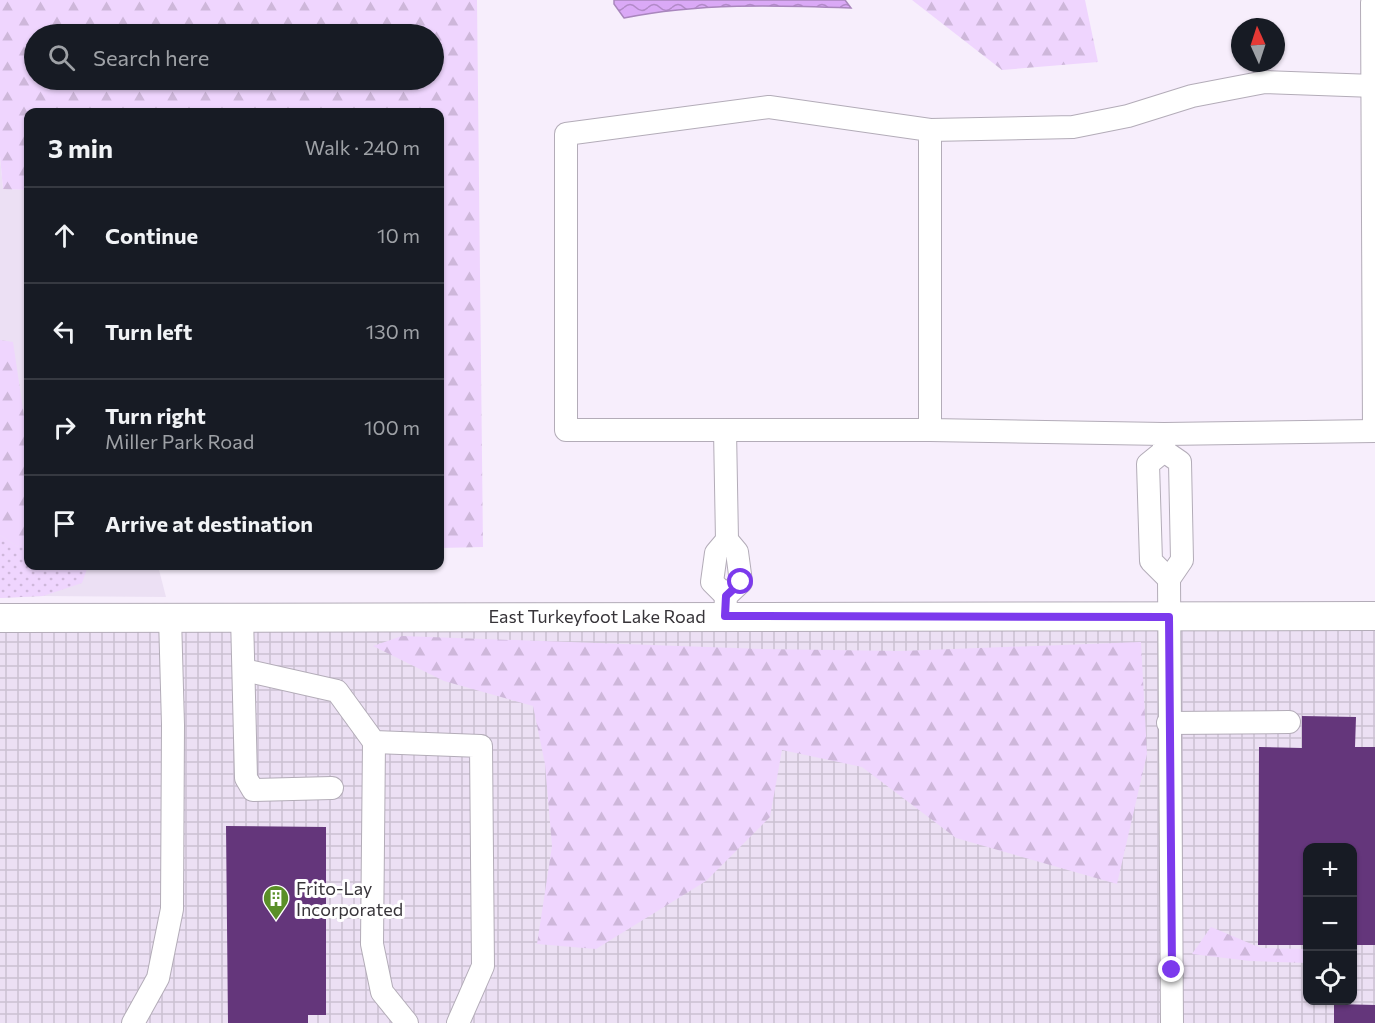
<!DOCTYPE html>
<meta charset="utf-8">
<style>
body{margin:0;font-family:Commissioner,sans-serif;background:#242831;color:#f1f3f6}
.controls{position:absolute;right:18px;bottom:18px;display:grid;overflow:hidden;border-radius:12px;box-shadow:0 2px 4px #0004}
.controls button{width:54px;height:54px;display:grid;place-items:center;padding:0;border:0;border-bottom:2px solid #363941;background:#171b24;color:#f1f3f6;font:30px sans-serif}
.compass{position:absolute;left:1231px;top:18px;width:54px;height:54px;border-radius:50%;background:#171b24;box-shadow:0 2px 4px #0004;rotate:357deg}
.stop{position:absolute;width:18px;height:18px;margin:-14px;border:4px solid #7c3aed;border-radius:50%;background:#fff}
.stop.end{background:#7c3aed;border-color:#fff;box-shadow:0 2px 6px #0008}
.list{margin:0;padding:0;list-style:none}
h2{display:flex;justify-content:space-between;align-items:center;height:78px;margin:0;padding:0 24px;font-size:26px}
h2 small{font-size:20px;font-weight:400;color:#9ea1a6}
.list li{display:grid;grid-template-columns:39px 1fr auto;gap:18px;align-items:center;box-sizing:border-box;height:96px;padding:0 24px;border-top:2px solid #363941}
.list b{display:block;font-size:22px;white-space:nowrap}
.list p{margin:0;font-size:20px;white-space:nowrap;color:#9ea1a6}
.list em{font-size:20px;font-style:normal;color:#9ea1a6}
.icon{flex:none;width:33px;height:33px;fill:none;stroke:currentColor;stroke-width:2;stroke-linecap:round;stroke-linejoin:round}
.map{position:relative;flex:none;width:1375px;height:1023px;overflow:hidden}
.search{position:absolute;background:#171b24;box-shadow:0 2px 4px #0004;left:24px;top:24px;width:420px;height:66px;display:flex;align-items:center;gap:15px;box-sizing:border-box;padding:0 21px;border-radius:33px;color:#9ea1a6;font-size:22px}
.panel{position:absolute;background:#171b24;box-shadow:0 2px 4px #0004;left:24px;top:108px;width:420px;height:462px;border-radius:12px}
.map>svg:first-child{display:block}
.built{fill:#ece0f4}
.industrial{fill:url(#industrial-grid);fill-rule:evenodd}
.grass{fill:url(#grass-dots)}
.forest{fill:url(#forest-firs);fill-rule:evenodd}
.water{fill:url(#water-waves);stroke:#a986bd;stroke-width:1.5}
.building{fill:#64367b}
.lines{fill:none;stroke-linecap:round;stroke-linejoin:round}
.minor-casing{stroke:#b3acb8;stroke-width:24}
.major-casing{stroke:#b3acb8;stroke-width:30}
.minor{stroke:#fff;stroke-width:22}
.major{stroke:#fff;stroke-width:28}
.route{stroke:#7c3aed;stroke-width:8}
.labels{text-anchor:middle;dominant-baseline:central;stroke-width:6;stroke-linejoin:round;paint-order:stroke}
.street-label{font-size:18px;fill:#373439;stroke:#fff}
.poi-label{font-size:18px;fill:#373439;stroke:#fff;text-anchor:start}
</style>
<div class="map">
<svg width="1375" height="1023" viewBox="0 0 1375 1023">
<defs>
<pattern id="industrial-grid" width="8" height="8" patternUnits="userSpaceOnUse" patternTransform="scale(1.5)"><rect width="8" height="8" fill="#ece0f4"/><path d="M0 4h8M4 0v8" fill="none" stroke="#cbc1d2"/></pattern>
<pattern id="grass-dots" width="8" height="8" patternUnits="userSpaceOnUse" patternTransform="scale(1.5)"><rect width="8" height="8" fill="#efd5fe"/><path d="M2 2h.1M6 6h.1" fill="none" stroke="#ceb7da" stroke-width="1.8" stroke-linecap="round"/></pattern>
<pattern id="forest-firs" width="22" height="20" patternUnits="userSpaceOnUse" patternTransform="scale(1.5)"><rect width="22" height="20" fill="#efd5fe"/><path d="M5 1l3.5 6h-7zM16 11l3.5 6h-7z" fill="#ceb7da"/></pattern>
<pattern id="water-waves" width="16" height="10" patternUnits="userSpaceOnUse" patternTransform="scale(1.5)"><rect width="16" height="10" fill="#daa9f6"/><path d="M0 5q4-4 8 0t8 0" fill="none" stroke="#b28ac8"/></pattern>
</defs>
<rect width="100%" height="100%" fill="#f7eefc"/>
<path class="built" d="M 0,156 L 3,189 L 28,190 L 28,566 L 158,566 L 166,597 L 43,596 L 0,598 Z"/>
<path class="industrial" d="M 1375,616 L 1375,1023 L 0,1023 L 0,618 ZM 1308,848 L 1352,848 L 1352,1000 L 1308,1000 Z"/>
<path class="grass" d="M 0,535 L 18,547 L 28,538 L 28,566 L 84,566 L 87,569 L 82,583 L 43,596 L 0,598 Z"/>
<g class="forest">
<path d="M 0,0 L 477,0 L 483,547 L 440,548 L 440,112 L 28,112 L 28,190 L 3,189 L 0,156 ZM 34,34 L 434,34 L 434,80 L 34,80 Z"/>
<path d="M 912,0 L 1085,0 L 1098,62 L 1002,70 Z"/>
<path d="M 0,340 L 13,342 L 28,443 L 28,538 L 18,547 L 0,535 Z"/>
<path d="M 402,636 L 762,649 L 900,651 L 1141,642 L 1147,754 L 1117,884 L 956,838 L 862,767 L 782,750 L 770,817 L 706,881 L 596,949 L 537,944 L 552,846 L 545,764 L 533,706 L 444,681 L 373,646 Z"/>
<path d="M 1211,927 L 1261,948 L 1307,949 L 1307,963 L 1250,961 L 1192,954 Z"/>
</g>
<path class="water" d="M 614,0 L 845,0 L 851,8 C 775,5 699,3 624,18 L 614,4 Z"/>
<g class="building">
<path d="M 1302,716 L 1356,717 L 1355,747 L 1375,747 L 1375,945 L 1352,945 L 1352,848 L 1308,848 L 1308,945 L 1258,945 L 1259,747 L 1302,748 Z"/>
<path d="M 226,826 L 326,827 L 326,1015 L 308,1015 L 308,1023 L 228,1023 Z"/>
<path d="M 1334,1004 L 1375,1005 L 1375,1023 L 1334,1023 Z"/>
</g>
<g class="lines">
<g class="minor-casing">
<g id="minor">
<path d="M 930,130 L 1073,127 L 1128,116 L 1192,96 L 1265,82 L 1374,86"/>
<path d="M 930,430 L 930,130 L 769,107 L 566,134 L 566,430 L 930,430 L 1164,434 L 1164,451"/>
<path d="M 1374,431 L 1372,3 L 1375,3"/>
<path d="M 1164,434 L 1375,431"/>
<path d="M 1164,451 L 1180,462 L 1182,560 L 1169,579 L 1172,1023"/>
<path d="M 1164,451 L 1148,464 L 1151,561 L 1169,579"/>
<path d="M 726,596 L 712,582 L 716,553 L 727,540"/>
<path d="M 242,616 L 246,778 L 253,790 L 332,788"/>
<path d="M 725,616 L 726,596 L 741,582 L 737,552 L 727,540 L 725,430"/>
<path d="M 244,670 L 337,691 L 374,742 L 481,746 L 483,966 L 458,1023"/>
<path d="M 1168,723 L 1289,722"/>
<path d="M 374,742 L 372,944 L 382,992 L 407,1023"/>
<path d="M 133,1023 L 158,978 L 172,909 L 173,725 L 170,617"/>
</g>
</g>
<g class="major-casing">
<path id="major" d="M 0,618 L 1375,616"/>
</g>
<use href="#minor" class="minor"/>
<use href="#major" class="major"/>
</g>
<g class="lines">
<path class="route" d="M 741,582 L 726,596 L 725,616 L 1169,617 L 1172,970"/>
</g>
<defs>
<g id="building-pin" transform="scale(1.35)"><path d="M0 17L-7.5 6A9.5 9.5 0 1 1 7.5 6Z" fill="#5a8f28" stroke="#fff"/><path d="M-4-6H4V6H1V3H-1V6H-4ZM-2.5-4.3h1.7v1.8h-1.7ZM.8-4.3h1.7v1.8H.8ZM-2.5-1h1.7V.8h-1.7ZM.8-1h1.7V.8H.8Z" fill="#fff"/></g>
</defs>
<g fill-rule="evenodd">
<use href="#building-pin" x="276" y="898"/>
</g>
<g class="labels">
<g class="street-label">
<text x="597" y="616">East Turkeyfoot Lake Road</text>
</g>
<g class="poi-label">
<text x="296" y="888">Frito-Lay<tspan x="296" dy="21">Incorporated</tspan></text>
</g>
</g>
</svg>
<div class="controls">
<button>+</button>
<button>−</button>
<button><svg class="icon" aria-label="locate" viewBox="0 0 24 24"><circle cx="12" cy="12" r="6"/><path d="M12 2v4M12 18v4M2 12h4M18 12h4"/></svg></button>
</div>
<svg class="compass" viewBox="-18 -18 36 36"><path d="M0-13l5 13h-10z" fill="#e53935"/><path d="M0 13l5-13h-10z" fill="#9ea1a6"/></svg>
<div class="stop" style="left:741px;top:582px"></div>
<div class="stop end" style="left:1172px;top:970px"></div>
<div class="search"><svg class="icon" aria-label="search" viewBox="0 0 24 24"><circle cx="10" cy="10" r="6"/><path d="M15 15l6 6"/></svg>Search here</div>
<section class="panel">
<h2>3 min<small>Walk · 240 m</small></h2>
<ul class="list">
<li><svg class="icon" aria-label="ahead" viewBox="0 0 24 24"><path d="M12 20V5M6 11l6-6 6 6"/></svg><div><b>Continue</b></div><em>10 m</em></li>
<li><svg class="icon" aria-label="left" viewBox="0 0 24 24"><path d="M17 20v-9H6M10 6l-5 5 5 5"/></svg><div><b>Turn left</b></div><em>130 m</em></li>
<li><svg class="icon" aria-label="right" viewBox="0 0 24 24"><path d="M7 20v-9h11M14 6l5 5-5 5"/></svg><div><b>Turn right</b><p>Miller Park Road</p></div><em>100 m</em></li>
<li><svg class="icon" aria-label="arrive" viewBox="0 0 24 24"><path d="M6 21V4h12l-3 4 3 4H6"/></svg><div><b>Arrive at destination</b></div></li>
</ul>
</section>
</div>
